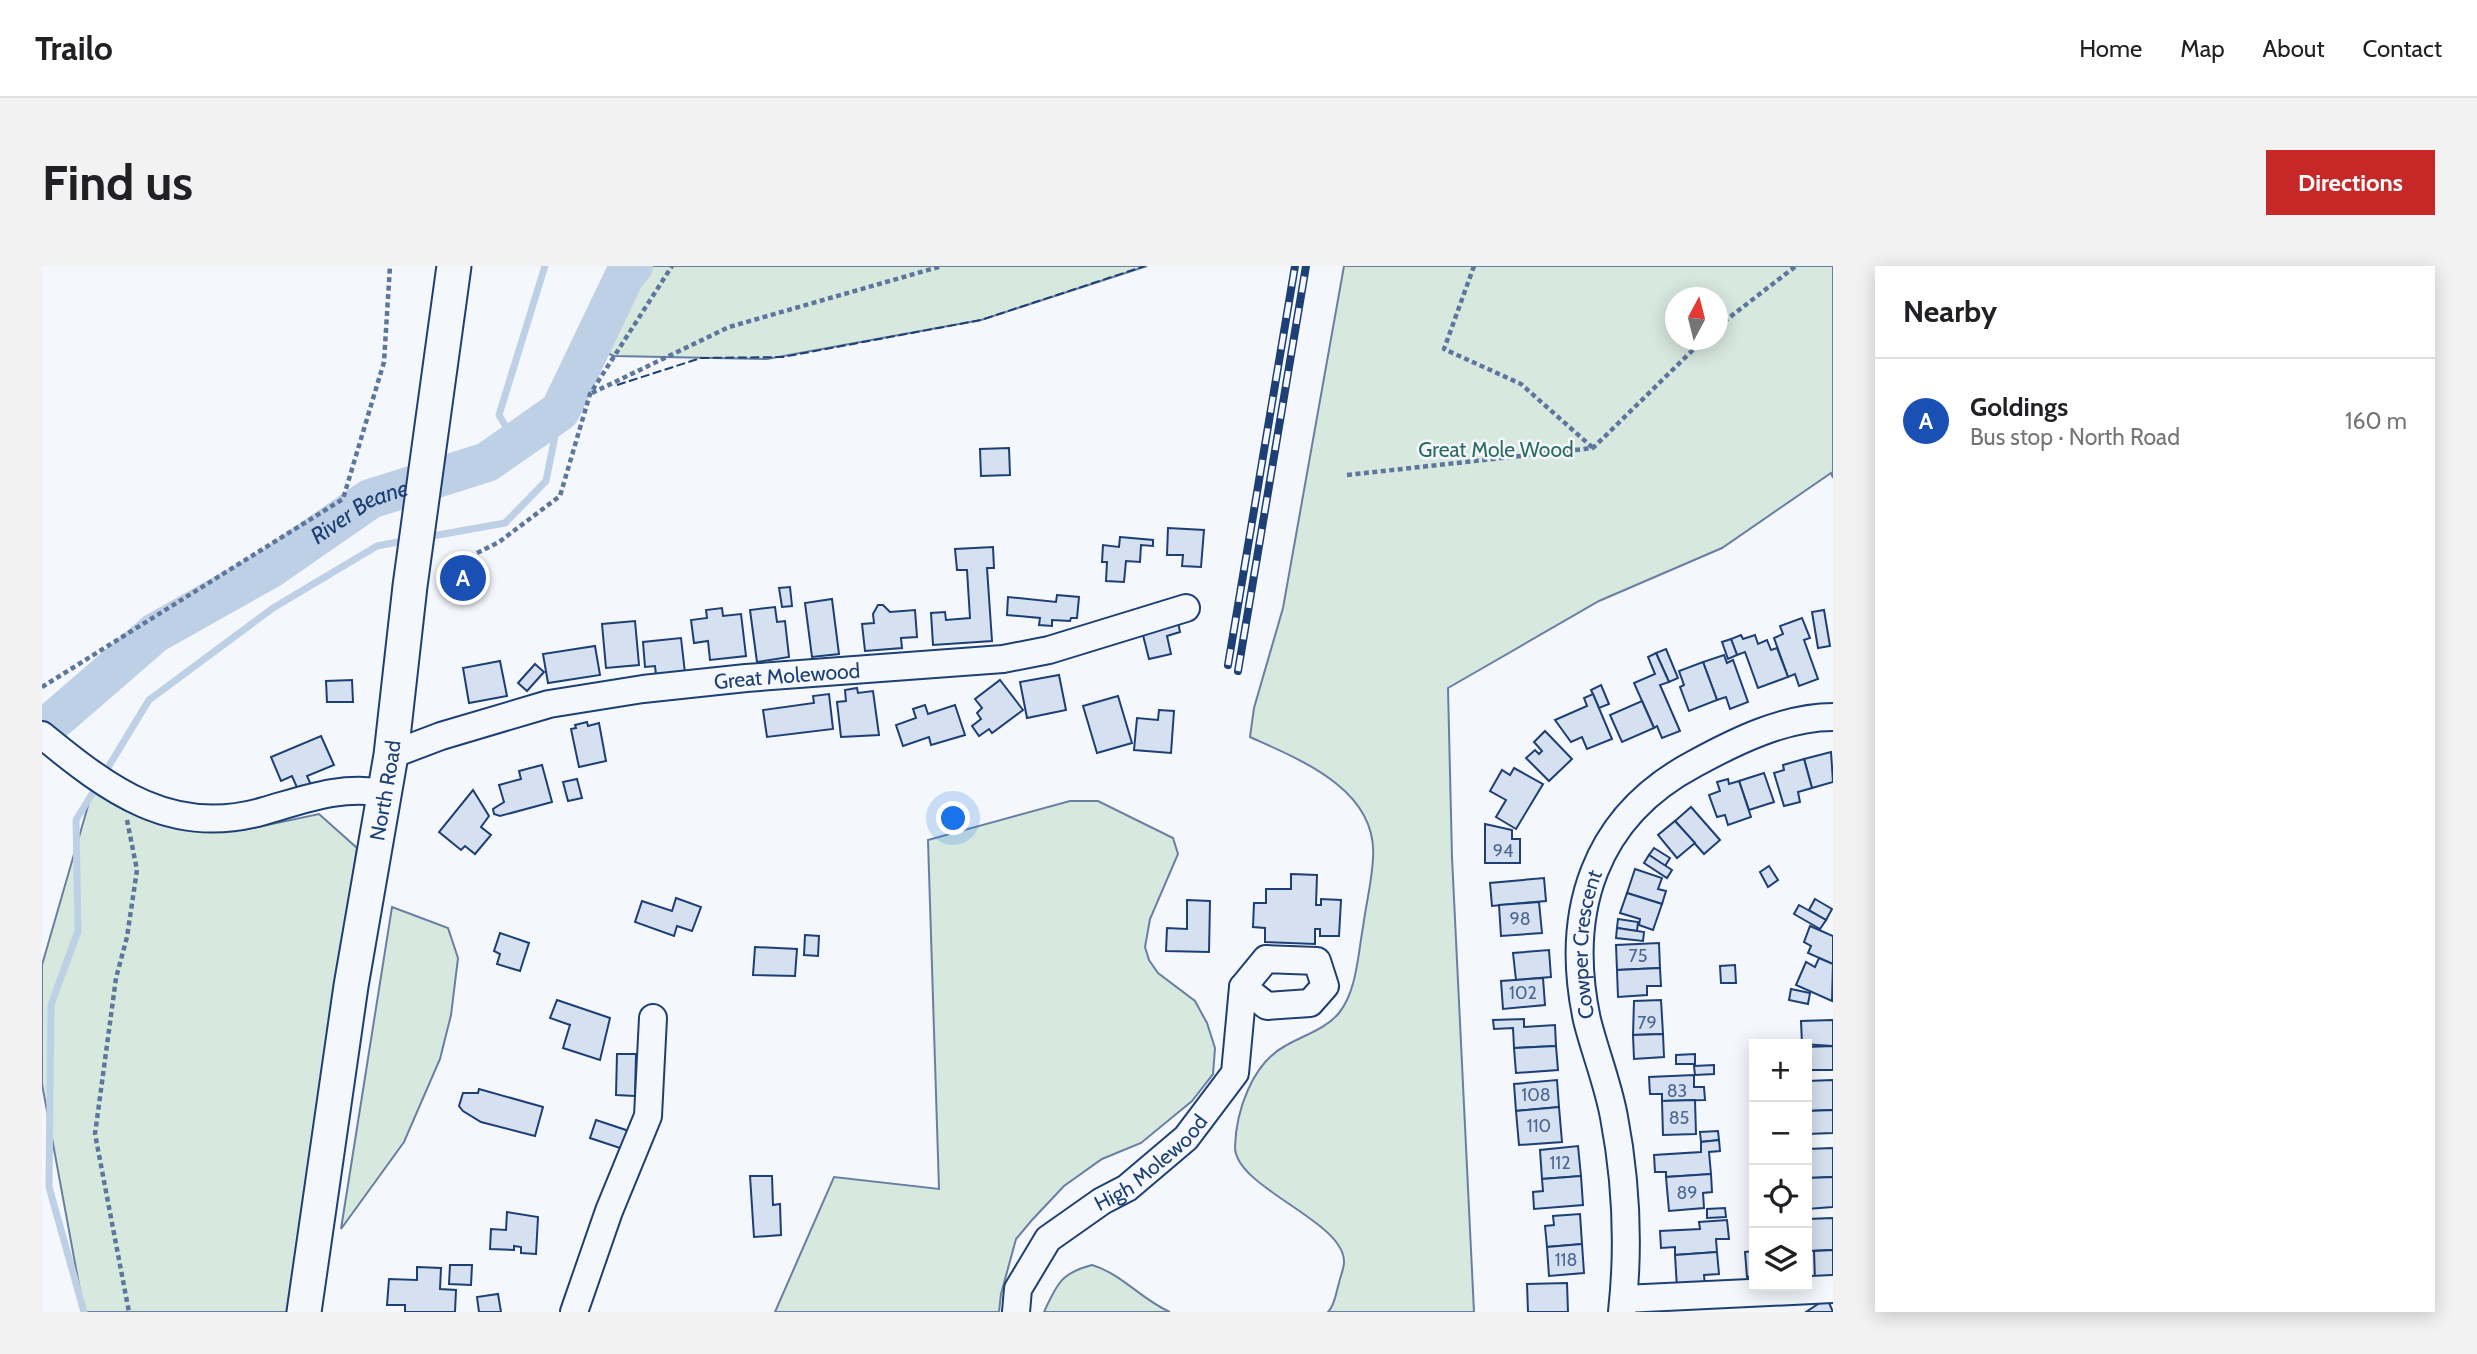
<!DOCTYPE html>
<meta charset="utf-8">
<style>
body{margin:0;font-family:Cabin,sans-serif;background:#f2f2f2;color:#202124}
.controls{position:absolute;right:21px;bottom:21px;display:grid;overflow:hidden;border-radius:0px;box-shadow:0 4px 18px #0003}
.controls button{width:63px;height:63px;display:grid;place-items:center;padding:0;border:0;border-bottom:2px solid #e0e0e0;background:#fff;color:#202124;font:35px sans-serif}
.compass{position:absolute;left:1623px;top:21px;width:63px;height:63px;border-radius:50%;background:#fff;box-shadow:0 4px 18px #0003;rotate:7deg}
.you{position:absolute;left:912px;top:553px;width:24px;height:24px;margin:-18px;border:5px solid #fff;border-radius:50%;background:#1a73e8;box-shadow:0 0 0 10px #1a73e833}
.badge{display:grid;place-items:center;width:46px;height:46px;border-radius:50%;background:#c62828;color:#fff;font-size:23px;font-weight:700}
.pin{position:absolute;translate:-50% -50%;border:4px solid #fff;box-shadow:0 2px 7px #0006}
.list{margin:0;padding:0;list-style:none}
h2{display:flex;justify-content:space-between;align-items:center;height:91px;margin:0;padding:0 28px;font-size:30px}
h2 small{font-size:23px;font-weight:400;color:#757577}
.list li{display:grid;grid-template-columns:46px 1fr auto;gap:21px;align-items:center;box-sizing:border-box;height:126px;padding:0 28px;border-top:2px solid #e0e0e0}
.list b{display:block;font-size:26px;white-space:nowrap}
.list p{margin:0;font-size:23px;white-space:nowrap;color:#757577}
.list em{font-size:23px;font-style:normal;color:#757577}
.icon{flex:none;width:38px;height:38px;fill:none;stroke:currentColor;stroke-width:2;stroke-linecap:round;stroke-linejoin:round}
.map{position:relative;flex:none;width:1791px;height:1046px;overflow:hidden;border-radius:0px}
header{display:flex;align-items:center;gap:42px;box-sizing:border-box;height:98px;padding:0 35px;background:#fff;border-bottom:2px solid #e0e0e0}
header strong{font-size:33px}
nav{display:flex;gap:38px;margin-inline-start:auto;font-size:24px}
.intro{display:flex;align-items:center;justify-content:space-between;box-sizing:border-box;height:168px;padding:0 42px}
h1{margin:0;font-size:49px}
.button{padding:18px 32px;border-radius:0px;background:#c62828;color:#fff;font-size:24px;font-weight:700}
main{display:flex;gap:42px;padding:0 42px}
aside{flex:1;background:#fff;border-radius:0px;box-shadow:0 4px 18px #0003}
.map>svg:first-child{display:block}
.green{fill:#d7e8df;stroke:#687fa3;stroke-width:2;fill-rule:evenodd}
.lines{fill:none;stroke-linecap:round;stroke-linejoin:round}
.stream{stroke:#bed0e5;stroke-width:7}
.river{stroke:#bed0e5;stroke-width:40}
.building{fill:#d5e0f0;stroke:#1d3f73;stroke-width:2}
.minor-casing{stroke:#1d3f73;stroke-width:30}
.major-casing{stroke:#1d3f73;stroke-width:37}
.path{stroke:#5e769c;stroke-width:4.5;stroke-dasharray:5 3.5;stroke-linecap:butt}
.minor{stroke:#f4f7fb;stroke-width:26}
.major{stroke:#f4f7fb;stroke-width:33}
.rail-casing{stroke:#1d3f73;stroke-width:8}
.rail{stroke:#f4f7fb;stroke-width:5;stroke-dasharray:16;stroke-linecap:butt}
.fence{stroke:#1d3f73;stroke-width:2;stroke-dasharray:9 3.5;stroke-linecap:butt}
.labels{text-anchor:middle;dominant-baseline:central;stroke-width:5;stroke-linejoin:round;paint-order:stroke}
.number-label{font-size:18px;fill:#4b6792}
.park-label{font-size:21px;fill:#2c6c60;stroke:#f4f7fb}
.street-label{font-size:21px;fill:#1d3f73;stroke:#f4f7fb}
.water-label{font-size:23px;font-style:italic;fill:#1d3f73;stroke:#f4f7fb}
</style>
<header>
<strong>Trailo</strong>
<nav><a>Home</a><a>Map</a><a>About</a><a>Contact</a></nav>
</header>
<div class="intro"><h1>Find us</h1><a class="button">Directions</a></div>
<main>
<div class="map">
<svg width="1791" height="1046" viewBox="0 0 1791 1046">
<rect width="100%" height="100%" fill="#f4f7fb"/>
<g class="green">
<path d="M 601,0 L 1105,0 L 939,54 L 725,93 L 572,90 L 543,77 Z"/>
<path d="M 1302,0 L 1791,0 L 1791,212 L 1789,207 L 1680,282 L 1557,335 L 1406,422 L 1410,591 L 1432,1046 L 1286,1046 C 1293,1039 1294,1026 1297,1017 C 1298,1011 1302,1003 1302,996 C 1303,955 1193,922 1193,881 C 1194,845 1210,798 1243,780 C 1260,770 1284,763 1297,747 C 1315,724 1316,688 1321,661 C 1324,638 1330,615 1331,592 C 1336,524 1259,494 1208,471 L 1212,442 L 1241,342 ZM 1633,32 L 1675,32 L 1675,74 L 1633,74 Z"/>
<path d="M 52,519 L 146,559 L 201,564 L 277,548 L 315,582 L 248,1046 L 42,1046 L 0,818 L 0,699 Z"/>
<path d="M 1028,535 L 1056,535 L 1131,572 L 1136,588 L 1108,653 L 1103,681 L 1107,694 L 1116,707 L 1153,735 L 1165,757 L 1173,782 L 1171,808 L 1150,835 L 1099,877 L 1060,893 L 1022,920 L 990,954 L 974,973 L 959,1028 L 957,1046 L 733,1046 L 792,911 L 897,923 L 886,574 Z"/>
<path d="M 350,641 L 406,662 L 416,692 L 409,749 L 398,793 L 362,876 L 299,963 Z"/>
<path d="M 1050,999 C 1080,1008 1100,1034 1128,1046 L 1002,1046 C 1015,1018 1019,1007 1050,999 Z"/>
</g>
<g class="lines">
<g class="stream">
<path d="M 473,176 L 457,149 L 503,0"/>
<path d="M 385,271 L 463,257 L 504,215 L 518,145"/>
<path d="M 62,508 L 107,434 L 231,342 L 335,280 L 366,274"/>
<path d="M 42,1046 L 7,921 L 9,739 L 36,665 L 34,554 L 56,518"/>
</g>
<path class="river" id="s1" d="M 0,465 L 113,367 L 227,303 L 328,233 L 445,196 L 518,145 L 583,9 L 591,0"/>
</g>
<g class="building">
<path d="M 967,182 L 968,209 L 939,210 L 938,183 Z"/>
<path d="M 1126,262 L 1162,264 L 1159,301 L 1140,300 L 1141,289 L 1125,289 Z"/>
<path d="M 1078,271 L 1111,274 L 1111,280 L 1099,279 L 1098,296 L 1084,295 L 1082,316 L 1064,315 L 1065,296 L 1060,296 L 1061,279 L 1077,281 Z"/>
<path d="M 951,281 L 952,302 L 945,302 L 950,375 L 891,379 L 889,347 L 903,346 L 904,354 L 928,352 L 925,304 L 915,304 L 913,283 Z"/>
<path d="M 748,321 L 750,340 L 740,341 L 737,322 Z"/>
<path d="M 1015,329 L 1037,331 L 1035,352 L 1029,352 L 1028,355 L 1010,354 L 1010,360 L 997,359 L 998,352 L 965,349 L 966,331 L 1014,336 Z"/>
<path d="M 790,333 L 797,388 L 770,391 L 763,337 Z"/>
<path d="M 836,339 L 841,339 L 848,346 L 873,344 L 875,371 L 859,372 L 860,382 L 823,385 L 820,358 L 832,357 L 831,348 Z"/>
<path d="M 733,341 L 735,356 L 743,355 L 747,391 L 715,396 L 708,344 Z"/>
<path d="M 680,342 L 681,350 L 699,348 L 704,390 L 668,394 L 666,375 L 652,377 L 649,354 L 665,352 L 664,344 Z"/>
<path d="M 1782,344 L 1788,380 L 1776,382 L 1770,346 Z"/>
<path d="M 1760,352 L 1768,372 L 1762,374 L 1776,413 L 1757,420 L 1753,408 L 1746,411 L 1732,372 L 1741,368 L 1738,360 Z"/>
<path d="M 593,355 L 597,399 L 564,402 L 560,358 Z"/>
<path d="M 1136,356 L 1138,366 L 1125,370 L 1129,388 L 1107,393 L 1100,365 Z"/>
<path d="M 1699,369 L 1701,373 L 1713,369 L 1716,378 L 1725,374 L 1729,384 L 1735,382 L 1746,411 L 1716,422 L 1703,386 L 1695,389 L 1689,373 Z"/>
<path d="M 639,372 L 643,407 L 614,409 L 613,400 L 603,401 L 601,376 Z"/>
<path d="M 1689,373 L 1695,389 L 1686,393 L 1680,376 Z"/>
<path d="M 553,380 L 558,409 L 506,417 L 501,388 Z"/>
<path d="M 1624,383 L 1636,412 L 1627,416 L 1614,387 Z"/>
<path d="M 1614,387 L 1627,416 L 1618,419 L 1638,465 L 1620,472 L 1615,460 L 1612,462 L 1592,417 L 1613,408 L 1606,391 Z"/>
<path d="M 1682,389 L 1685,397 L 1691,394 L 1706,436 L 1688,443 L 1684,431 L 1675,434 L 1661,396 Z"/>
<path d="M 458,395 L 465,430 L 427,437 L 421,402 Z"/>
<path d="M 1661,396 L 1675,434 L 1647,445 L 1638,421 L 1642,419 L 1637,405 Z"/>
<path d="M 493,398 L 502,406 L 485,425 L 476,417 Z"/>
<path d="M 1017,409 L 1024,444 L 985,452 L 978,416 Z"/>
<path d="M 310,414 L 311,436 L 285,436 L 284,415 Z"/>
<path d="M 958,414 L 981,444 L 950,467 L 947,463 L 937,470 L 930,460 L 939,453 L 935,447 L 940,442 L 933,433 Z"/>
<path d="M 1559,419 L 1567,438 L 1557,442 L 1549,424 Z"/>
<path d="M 815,422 L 816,427 L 831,425 L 837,469 L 799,471 L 795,436 L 804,435 L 803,424 Z"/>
<path d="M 787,428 L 791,463 L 725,471 L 721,444 L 772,437 L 771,430 Z"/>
<path d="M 1551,428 L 1570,473 L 1545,483 L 1540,471 L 1529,476 L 1513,454 L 1545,440 L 1542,432 Z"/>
<path d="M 1076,430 L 1090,477 L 1055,487 L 1041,440 Z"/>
<path d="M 1600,435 L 1612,462 L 1580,476 L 1568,449 Z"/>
<path d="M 883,439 L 886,448 L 913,439 L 923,469 L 889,479 L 887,471 L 861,480 L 854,459 L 874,452 L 871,443 Z"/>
<path d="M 1117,444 L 1132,445 L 1129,487 L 1092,484 L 1095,452 L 1116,454 Z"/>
<path d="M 545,456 L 546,460 L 557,457 L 564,495 L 537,501 L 529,463 L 534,462 L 533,459 Z"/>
<path d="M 1503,465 L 1530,493 L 1507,515 L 1484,492 L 1493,484 L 1497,488 L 1500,485 L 1492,476 Z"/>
<path d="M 279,470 L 292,499 L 265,510 L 270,521 L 257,526 L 250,510 L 239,515 L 229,491 Z"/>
<path d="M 1789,486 L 1791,516 L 1770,522 L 1762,493 Z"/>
<path d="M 1762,493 L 1770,522 L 1756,526 L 1758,536 L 1742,540 L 1732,507 L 1742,504 L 1741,499 Z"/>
<path d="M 500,499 L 510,536 L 458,550 L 452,548 L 451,543 L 462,536 L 457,519 L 479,513 L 477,505 Z"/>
<path d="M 1472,502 L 1501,518 L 1474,563 L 1454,551 L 1464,534 L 1448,525 L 1460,504 L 1468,509 Z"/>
<path d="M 1722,507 L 1732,536 L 1707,544 L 1697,515 Z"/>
<path d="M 535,513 L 540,532 L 526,535 L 521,516 Z"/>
<path d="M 1686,513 L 1687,518 L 1697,515 L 1709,551 L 1686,559 L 1683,549 L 1675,551 L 1667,529 L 1678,525 L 1675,516 Z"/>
<path d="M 431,524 L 447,550 L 439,561 L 449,569 L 433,588 L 423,580 L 419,584 L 397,566 Z"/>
<path d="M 1649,541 L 1678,574 L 1662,588 L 1633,555 Z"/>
<path d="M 1633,555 L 1653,577 L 1635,592 L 1616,569 Z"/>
<path d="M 1443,558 L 1470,564 L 1470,573 L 1478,573 L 1478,597 L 1443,597 Z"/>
<path d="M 1612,582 L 1628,592 L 1623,600 L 1607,589 Z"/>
<path d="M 1607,589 L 1630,604 L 1625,612 L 1602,597 Z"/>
<path d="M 1727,600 L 1736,614 L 1726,621 L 1718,606 Z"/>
<path d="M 1593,603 L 1620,612 L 1616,623 L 1624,625 L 1620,638 L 1585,627 Z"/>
<path d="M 1249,608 L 1275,609 L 1274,639 L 1279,639 L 1279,633 L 1299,634 L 1297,670 L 1278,670 L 1278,663 L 1273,663 L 1273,678 L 1223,676 L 1223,662 L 1211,661 L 1212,637 L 1224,637 L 1224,623 L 1249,623 Z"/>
<path d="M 1502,612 L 1504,635 L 1450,640 L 1448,617 Z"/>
<path d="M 1585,627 L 1620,638 L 1611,664 L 1597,659 L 1598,653 L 1578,647 Z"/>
<path d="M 634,632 L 659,641 L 650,665 L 635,660 L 632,670 L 593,656 L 600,635 L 630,645 Z"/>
<path d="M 1773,633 L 1790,643 L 1784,654 L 1767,644 Z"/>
<path d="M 1145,634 L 1168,635 L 1167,686 L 1124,685 L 1125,662 L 1145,663 Z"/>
<path d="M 1497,636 L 1500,667 L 1459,670 L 1457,639 Z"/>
<path d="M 1757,639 L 1784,654 L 1778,663 L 1752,648 Z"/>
<path d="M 1576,653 L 1596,656 L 1595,665 L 1575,662 Z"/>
<path d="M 1768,660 L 1791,670 L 1791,698 L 1766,687 L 1769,680 L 1762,676 Z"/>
<path d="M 1575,662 L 1602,666 L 1601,675 L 1574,672 Z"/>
<path d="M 458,667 L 487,677 L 478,705 L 455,698 L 458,688 L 452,685 Z"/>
<path d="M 763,669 L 777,670 L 776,690 L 762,689 Z"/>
<path d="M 1617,677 L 1618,702 L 1575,704 L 1574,679 Z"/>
<path d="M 713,681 L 755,683 L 753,710 L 711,709 Z"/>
<path d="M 1507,684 L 1509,711 L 1474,714 L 1471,687 Z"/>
<path d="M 1777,692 L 1791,698 L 1790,735 L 1754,719 L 1764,696 L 1773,701 Z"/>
<path d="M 1693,699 L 1694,717 L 1679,717 L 1678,700 Z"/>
<path d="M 1618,702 L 1619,720 L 1605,720 L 1605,729 L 1576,731 L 1575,704 Z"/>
<path d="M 1501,712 L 1503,739 L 1461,743 L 1459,715 Z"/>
<path d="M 1749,723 L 1768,727 L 1766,738 L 1747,734 Z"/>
<path d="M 515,734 L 568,752 L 558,794 L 521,782 L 528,759 L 508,752 Z"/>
<path d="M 1619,734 L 1621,768 L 1591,769 L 1592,735 Z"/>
<path d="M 1482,753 L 1482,761 L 1513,759 L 1514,780 L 1472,782 L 1471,762 L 1452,763 L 1451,754 Z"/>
<path d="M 1791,754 L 1791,780 L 1760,778 L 1759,755 Z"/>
<path d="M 1621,768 L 1622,791 L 1592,793 L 1591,769 Z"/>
<path d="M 1514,780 L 1516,804 L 1474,807 L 1472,782 Z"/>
<path d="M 1791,780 L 1791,804 L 1765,804 L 1765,781 Z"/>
<path d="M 575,788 L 594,788 L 593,830 L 574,829 Z"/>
<path d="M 1653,788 L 1653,798 L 1634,798 L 1634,789 Z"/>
<path d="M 1672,799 L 1672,808 L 1653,809 L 1652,800 Z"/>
<path d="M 1652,809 L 1652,821 L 1662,821 L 1663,834 L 1620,835 L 1620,828 L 1608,828 L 1607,811 Z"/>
<path d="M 1515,814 L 1517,841 L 1474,845 L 1472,818 Z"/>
<path d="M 1791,814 L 1791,844 L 1765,845 L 1765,815 Z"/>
<path d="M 437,823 L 501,841 L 493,870 L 439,856 L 421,845 L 417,840 L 421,827 L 436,827 Z"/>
<path d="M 1653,834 L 1654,868 L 1621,869 L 1620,835 Z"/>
<path d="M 1517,841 L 1520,876 L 1477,879 L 1474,845 Z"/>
<path d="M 1791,844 L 1791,867 L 1765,868 L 1765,845 Z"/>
<path d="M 554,854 L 587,865 L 581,883 L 548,872 Z"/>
<path d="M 1676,865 L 1677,874 L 1659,876 L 1658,866 Z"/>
<path d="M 1677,874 L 1678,885 L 1667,886 L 1669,908 L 1624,911 L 1624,906 L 1613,906 L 1612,889 L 1659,886 L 1659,876 Z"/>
<path d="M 1536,880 L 1539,910 L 1500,913 L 1498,884 Z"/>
<path d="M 1791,882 L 1791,911 L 1768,912 L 1765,883 Z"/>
<path d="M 1669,908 L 1670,926 L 1661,927 L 1662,942 L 1627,945 L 1624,911 Z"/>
<path d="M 708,910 L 730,910 L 731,939 L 738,938 L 739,969 L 712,971 Z"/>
<path d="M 1539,910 L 1541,939 L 1492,943 L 1491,926 L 1501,925 L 1500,913 Z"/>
<path d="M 1791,911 L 1791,941 L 1765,943 L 1765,912 Z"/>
<path d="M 1683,942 L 1684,951 L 1665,952 L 1665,943 Z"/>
<path d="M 465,946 L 496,951 L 494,988 L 479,987 L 479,981 L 472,980 L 472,984 L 448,983 L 449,963 L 464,964 Z"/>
<path d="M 1538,948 L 1540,978 L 1505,981 L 1503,960 L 1512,959 L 1511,950 Z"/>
<path d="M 1791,952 L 1791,984 L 1765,985 L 1765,953 Z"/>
<path d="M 1685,954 L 1687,973 L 1674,973 L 1675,986 L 1633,989 L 1633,981 L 1619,982 L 1618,965 L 1658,963 L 1657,956 Z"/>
<path d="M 1540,978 L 1542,1007 L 1507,1010 L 1505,981 Z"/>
<path d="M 1791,984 L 1791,1015 L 1773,1015 L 1772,985 Z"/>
<path d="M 1712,985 L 1712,1010 L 1705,1011 L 1703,986 Z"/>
<path d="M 1675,986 L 1677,1008 L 1662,1009 L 1663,1020 L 1635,1022 L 1633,989 Z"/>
<path d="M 408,999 L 430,999 L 429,1019 L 407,1018 Z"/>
<path d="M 375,1001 L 399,1002 L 398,1023 L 414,1024 L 413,1046 L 363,1046 L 363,1039 L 345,1039 L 347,1013 L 375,1014 Z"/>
<path d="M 1525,1017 L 1526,1046 L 1486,1046 L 1485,1018 Z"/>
<path d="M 456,1028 L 459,1046 L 437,1046 L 435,1031 Z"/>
<path d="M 1785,1032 L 1791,1046 L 1764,1046 Z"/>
</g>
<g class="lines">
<g class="minor-casing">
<g id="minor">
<path d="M 0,469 C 67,524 130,572 222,545 C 264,533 299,519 343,527"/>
<path id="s2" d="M 349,489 L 399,470 L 507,438 L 601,423 L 704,412 L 961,393 L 1007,384 L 1144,342"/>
<path d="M 1224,693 L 1275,695 L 1283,720 L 1268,737 L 1225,740 L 1201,721 Z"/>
<path d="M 1582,1033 L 1791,1023"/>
<path d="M 532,1046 L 567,945 L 606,850 L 611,752"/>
<path id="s3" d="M 974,1046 L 976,1023 L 1006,973 L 1060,935 L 1085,922 L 1144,872 L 1193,807 L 1201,721"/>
<path id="s4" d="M 1580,1046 C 1587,982 1584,914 1572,851 C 1566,818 1553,786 1545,754 C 1522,646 1552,551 1652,498 C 1694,475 1743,451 1791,451"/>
</g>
</g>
<g class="major-casing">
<g id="major">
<path id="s5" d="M 262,1046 L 309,720 L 349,489 L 368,320 L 412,0"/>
</g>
</g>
<g class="path">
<path d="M 1432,0 L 1402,83 L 1479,118 L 1551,182"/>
<path d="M 1675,61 L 1754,0"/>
<path d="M 550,127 L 687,61 L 900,0"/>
<path d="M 1305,209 L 1551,182 L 1661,74"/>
<path d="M 397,306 L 457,276 L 518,230 L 548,128 L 630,0"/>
<path d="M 0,421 L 301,233 L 342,96 L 348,0"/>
<path d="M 85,554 L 95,604 L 85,671 L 74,712 L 53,868 L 87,1046"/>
</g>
<use href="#minor" class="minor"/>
<use href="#major" class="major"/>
<g class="rail-casing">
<g id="rail">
<path d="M 1186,399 L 1253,0"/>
<path d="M 1196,405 L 1264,0"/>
</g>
</g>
<use href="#rail" class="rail"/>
<path class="fence" d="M 575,119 L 659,92 L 741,91 L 939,54 L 1103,0"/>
</g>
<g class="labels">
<g class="number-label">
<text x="1461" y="585">94</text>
<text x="1478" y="653">98</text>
<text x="1596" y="690">75</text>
<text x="1481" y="727">102</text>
<text x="1605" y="757">79</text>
<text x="1635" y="825">83</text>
<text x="1494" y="829">108</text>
<text x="1637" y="852">85</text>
<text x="1497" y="860">110</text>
<text x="1518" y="897">112</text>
<text x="1645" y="927">89</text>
<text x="1524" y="994">118</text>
</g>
<g class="park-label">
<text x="1454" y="183">Great Mole Wood</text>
</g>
<g class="street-label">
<text stroke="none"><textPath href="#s2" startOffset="406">Great Molewood</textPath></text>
<text stroke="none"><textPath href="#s5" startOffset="528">North Road</textPath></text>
<text stroke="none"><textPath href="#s4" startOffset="373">Cowper Crescent</textPath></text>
<text stroke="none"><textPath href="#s3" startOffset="210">High Molewood</textPath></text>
</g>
<g class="water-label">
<text stroke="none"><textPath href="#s1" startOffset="388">River Beane</textPath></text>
</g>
</g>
</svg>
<div class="controls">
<button>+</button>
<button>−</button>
<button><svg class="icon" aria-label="locate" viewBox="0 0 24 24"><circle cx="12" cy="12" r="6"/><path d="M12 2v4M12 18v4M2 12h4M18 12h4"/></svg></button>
<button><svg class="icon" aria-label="layers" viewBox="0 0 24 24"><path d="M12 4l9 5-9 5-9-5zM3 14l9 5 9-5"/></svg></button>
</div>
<svg class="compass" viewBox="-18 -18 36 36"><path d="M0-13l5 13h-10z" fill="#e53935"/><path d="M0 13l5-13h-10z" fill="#757577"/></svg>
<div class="you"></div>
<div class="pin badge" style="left:421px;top:312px;background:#1a4fb4">A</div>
</div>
<aside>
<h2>Nearby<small></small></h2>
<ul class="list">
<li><span class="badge" style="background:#1a4fb4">A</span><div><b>Goldings</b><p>Bus stop · North Road</p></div><em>160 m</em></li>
</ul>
</aside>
</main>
